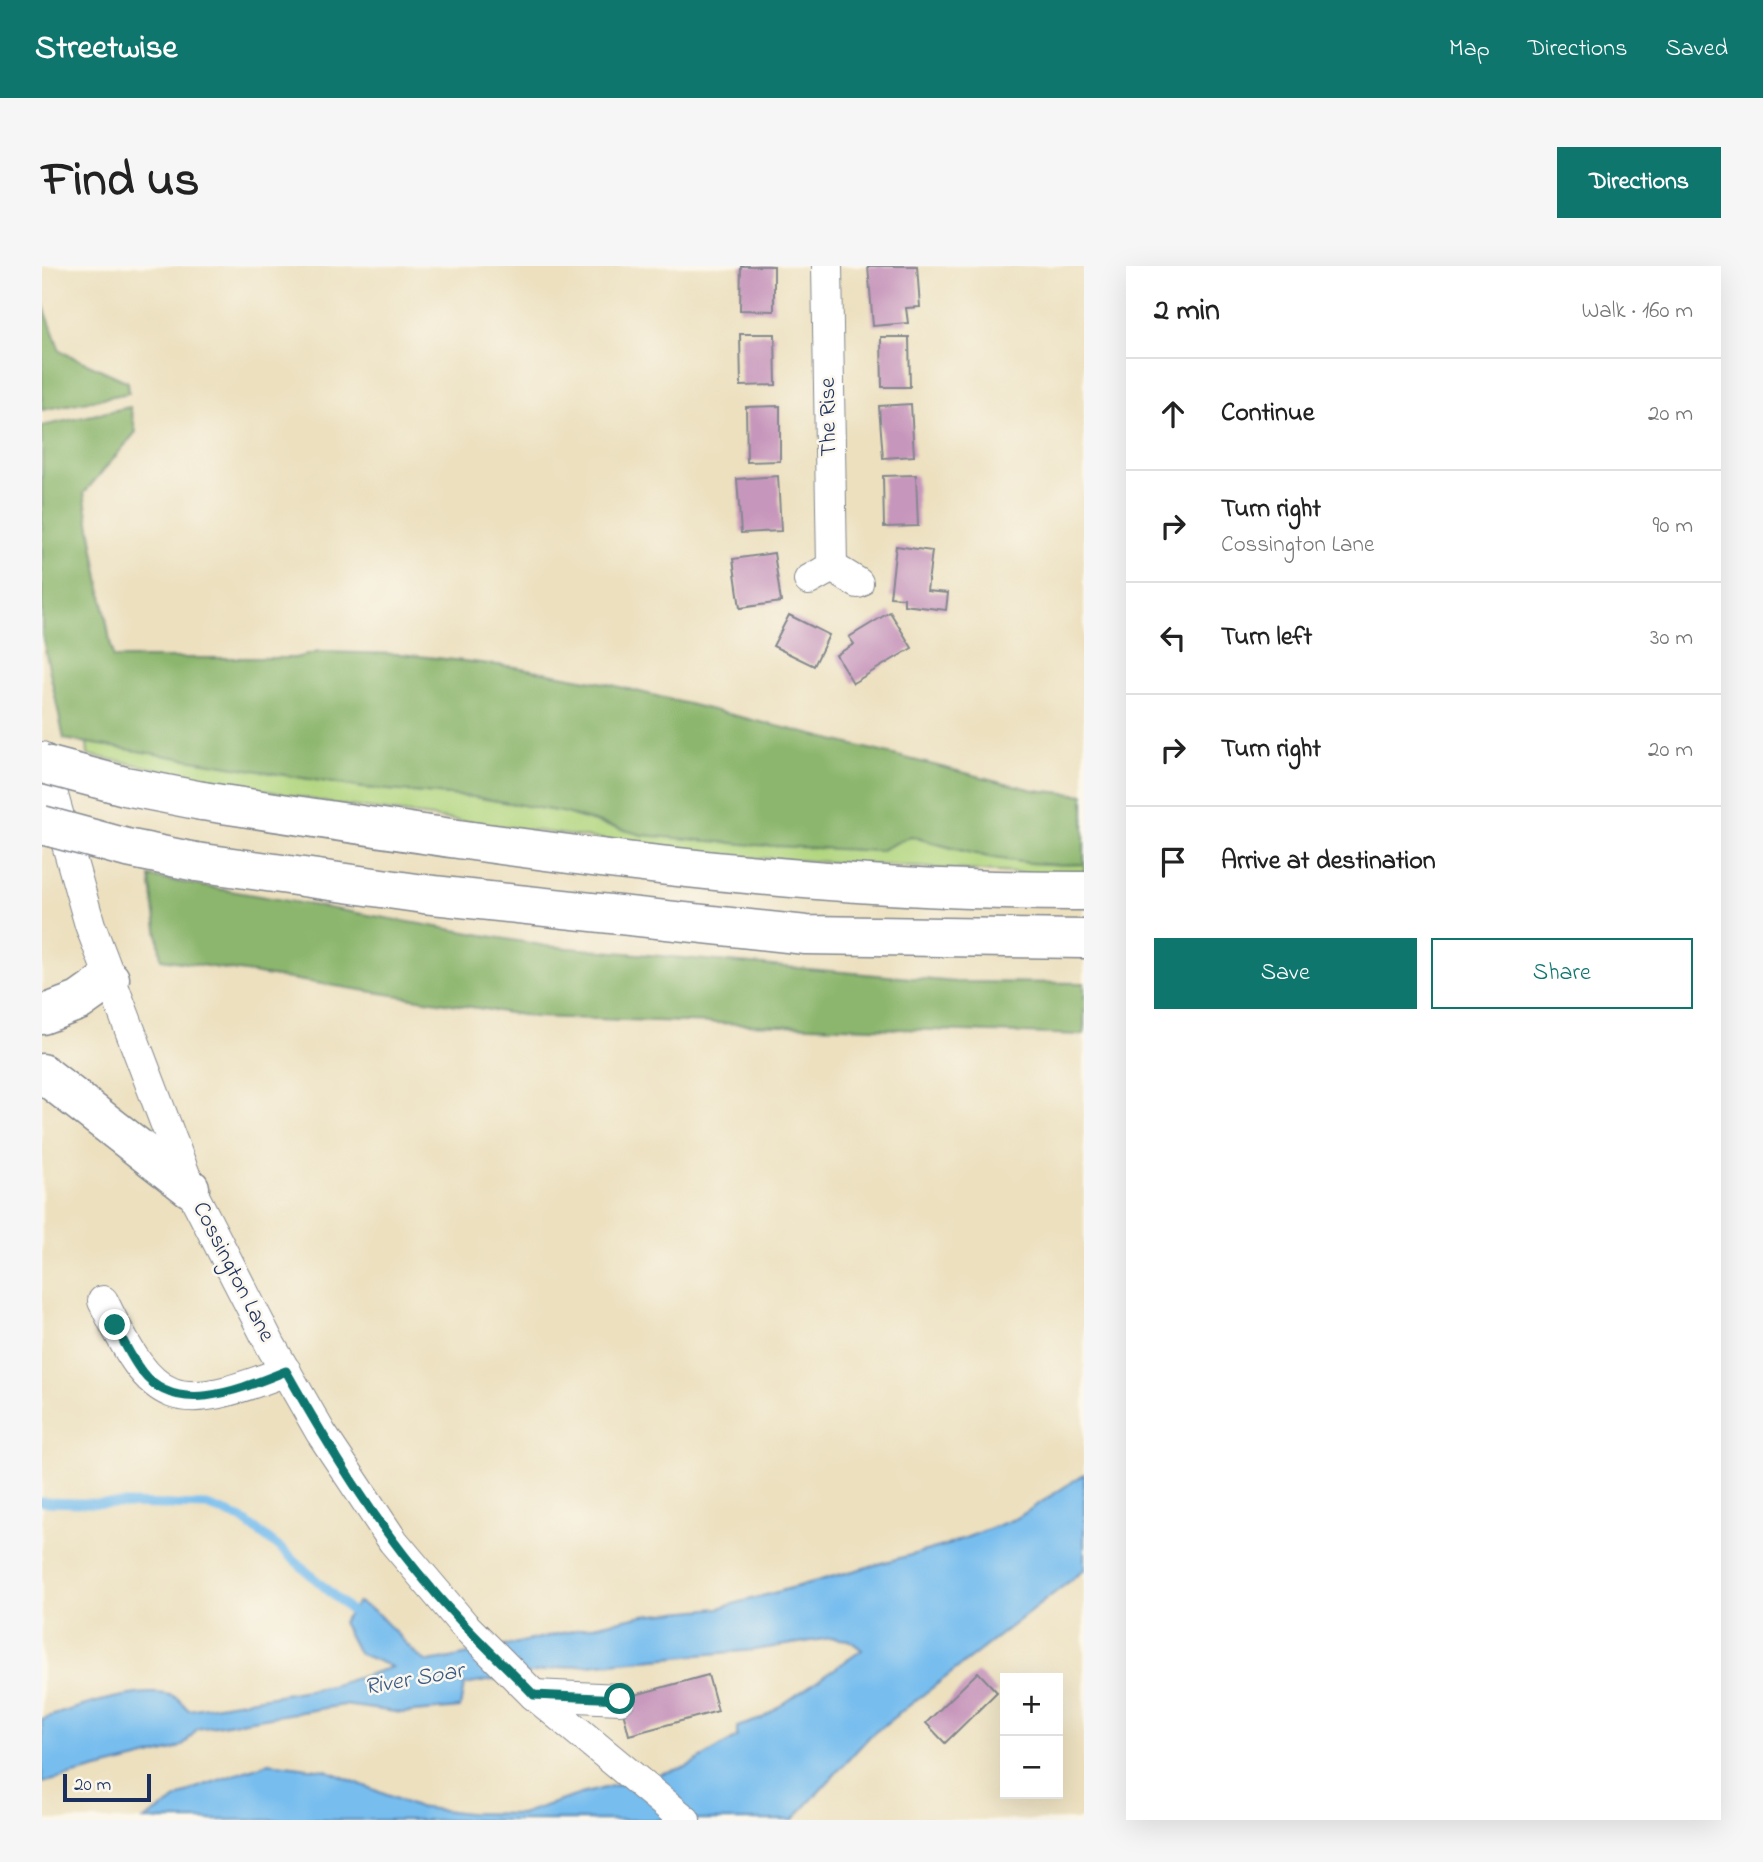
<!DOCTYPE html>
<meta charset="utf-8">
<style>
body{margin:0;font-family:"Indie Flower",sans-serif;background:#f6f6f6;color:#222}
.controls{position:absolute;right:21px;bottom:21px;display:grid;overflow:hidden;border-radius:0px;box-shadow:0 7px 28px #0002}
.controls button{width:63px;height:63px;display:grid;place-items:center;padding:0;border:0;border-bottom:2px solid #e0e0e0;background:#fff;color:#222;font:35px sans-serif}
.scale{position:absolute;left:21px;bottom:18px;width:88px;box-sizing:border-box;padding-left:7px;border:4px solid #1b2f5e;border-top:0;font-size:19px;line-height:24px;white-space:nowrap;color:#1b2f5e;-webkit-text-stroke:5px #fbf7ec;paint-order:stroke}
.stop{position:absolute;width:21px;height:21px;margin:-16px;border:5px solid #0f766e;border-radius:50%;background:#fff}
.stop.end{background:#0f766e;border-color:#fff;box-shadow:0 2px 7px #0008}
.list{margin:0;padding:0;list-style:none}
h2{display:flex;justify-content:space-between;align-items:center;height:91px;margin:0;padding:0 28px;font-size:30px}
h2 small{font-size:23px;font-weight:400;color:#767676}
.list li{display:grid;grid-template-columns:46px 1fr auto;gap:21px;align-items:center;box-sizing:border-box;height:112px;padding:0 28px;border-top:2px solid #e0e0e0}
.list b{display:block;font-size:26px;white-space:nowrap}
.list p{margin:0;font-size:23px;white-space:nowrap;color:#767676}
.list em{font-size:23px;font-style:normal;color:#767676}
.actions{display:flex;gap:14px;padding:21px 28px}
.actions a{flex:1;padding:16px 0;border:2px solid #0f766e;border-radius:0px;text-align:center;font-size:24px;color:#0f766e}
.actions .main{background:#0f766e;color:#fff}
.icon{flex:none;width:38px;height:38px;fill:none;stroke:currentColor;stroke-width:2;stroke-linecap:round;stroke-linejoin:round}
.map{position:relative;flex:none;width:1042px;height:1554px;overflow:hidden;border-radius:0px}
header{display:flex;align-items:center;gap:42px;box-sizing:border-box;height:98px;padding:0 35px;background:#0f766e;color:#fff}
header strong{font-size:33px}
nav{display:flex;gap:38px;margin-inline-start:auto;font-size:24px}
.intro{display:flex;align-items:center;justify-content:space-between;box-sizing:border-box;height:168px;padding:0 42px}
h1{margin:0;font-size:49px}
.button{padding:18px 32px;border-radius:0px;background:#0f766e;color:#fff;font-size:24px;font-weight:700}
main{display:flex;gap:42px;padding:0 42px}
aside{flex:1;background:#fff;border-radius:0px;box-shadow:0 7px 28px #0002}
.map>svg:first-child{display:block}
.green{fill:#b1d57e;stroke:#66826e;stroke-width:2}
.forest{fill:#8cb66d;stroke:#547266;stroke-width:2}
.water{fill:#77bdee;stroke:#4976a6;stroke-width:2}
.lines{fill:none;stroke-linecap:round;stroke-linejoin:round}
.stream{stroke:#77bdee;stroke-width:9}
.building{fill:#c796bc}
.minor-casing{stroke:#84888e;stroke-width:32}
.highway-casing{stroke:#84888e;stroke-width:41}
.minor{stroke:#fff;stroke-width:30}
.highway{stroke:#fff;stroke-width:38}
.highway-bridge-casing{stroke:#84888e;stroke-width:41;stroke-linecap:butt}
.highway-bridge{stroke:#fff;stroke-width:38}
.route{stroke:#0f766e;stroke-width:9}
.labels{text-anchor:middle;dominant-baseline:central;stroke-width:5;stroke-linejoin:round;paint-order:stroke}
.street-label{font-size:23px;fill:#1b2f5e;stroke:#fbf7ec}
.water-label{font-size:24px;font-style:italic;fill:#375a89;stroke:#fbf7ec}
</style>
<header>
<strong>Streetwise</strong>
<nav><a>Map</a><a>Directions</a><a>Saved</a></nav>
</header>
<div class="intro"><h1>Find us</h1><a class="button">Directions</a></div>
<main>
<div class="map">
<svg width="1042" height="1554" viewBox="0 0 1042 1554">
<rect width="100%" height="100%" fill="#fbf7ec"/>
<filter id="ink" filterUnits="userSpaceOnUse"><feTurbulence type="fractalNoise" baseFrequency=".0143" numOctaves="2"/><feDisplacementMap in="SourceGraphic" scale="14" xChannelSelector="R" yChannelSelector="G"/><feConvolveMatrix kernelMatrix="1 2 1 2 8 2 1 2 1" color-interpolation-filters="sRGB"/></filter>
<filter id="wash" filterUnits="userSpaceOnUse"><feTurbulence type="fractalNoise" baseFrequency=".00686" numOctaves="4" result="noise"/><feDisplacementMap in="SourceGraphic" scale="28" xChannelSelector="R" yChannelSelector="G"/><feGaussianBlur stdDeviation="1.57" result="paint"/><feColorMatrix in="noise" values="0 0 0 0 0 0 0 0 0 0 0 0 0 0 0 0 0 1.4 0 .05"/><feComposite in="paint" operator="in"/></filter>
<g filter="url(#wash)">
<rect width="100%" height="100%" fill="#ece0bf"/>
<path class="green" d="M 45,476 L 321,522 L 432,531 L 520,546 L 565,560 L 837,585 L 868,570 C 930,589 976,601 1042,598 L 1042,611 L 683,590 L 292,538 L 46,489 Z"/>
<g class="forest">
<path d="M 0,35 L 18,85 L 86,116 L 87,127 L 0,144 Z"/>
<path d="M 88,141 L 94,166 L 42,227 L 71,392 L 253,392 L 277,386 L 359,388 L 474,401 L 562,417 L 992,524 L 1042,529 L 1042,598 C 976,601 931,589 869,570 L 837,585 L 711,579 L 600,569 L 520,546 L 432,531 L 322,522 L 22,473 L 0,368 L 0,160 Z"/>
<path d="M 108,611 L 504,680 L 914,716 L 1042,717 L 1042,769 L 493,751 L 119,693 Z"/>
</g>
<path class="water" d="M 1042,1208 L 1042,1304 L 828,1470 L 751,1554 L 102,1554 L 151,1523 L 227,1497 L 284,1504 L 374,1541 L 426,1547 L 478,1548 L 539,1528 L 644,1501 L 695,1471 L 695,1461 L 719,1453 L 820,1384 L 807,1374 L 789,1372 L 712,1384 L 524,1401 L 422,1419 L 418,1442 L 360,1447 L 302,1439 L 155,1463 L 142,1479 L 132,1484 L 0,1517 L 0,1453 C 30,1443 106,1416 135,1432 C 139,1435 143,1441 147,1444 L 289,1420 L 350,1401 L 316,1387 L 300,1356 L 316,1336 L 333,1345 L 376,1390 L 386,1396 L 404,1393 L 601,1349 L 677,1342 L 905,1279 L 975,1252 Z"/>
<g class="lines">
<path class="stream" d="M 0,1236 L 165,1240 L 200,1253 L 243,1286 L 309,1345"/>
</g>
<g id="blocks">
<g class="building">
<path d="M 699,0 L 732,0 L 732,45 L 698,44 Z"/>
<path d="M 826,0 L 875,0 L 878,41 L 864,42 L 866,57 L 831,60 Z"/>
<path d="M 698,68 L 733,68 L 734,119 L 699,120 Z"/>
<path d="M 839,71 L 867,71 L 868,121 L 840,121 Z"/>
<path d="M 869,138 L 872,190 L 841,192 L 837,140 Z"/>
<path d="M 738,140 L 738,195 L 705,196 L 704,141 Z"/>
<path d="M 874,209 L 876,260 L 842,261 L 841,210 Z"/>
<path d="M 736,210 L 739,265 L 699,267 L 695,213 Z"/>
<path d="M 854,280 L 890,285 L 885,325 L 906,327 L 904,344 L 862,339 L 862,332 L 848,331 Z"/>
<path d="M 732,287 L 739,336 L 698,342 L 691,293 Z"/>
<path d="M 848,346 L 870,382 L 811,417 L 794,389 L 812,378 L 807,371 Z"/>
<path d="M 747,349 L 787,369 L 772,400 L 731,380 Z"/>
<path d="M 936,1406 L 955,1426 L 903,1477 L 884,1457 Z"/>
<path d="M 666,1409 L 676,1445 L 587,1469 L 578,1433 Z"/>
</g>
</g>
</g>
<g filter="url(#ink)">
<use href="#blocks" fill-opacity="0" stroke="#84888e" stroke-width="2"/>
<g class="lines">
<g class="minor-casing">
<g id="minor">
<path d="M 785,0 L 790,301"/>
<path d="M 767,314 L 790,301 L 816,317"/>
<path d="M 0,491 L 48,659 L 148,922 L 229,1080 L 279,1167 L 351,1275 L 422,1359 L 492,1429 L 643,1554"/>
<path d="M 61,1035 C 113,1143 132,1148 244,1105"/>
<path d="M 492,1429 L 578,1433"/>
</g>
</g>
<g class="highway-casing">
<g id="highway">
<path d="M 160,535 C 452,579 746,626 1042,625"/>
<path d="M 154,596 L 382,628 L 764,669 L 1042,673"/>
<path d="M 0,749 L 37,735 L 68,713"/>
<path d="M 0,807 L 148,922"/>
</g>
</g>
<use href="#minor" class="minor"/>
<use href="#highway" class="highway"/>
<g class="highway-bridge-casing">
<g id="highway-bridge">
<path d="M 0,498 L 83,520 L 160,535"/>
<path d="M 0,559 L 85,582 L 154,596"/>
</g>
</g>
<use href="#highway-bridge" class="highway-bridge"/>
</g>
</g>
<g class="lines" filter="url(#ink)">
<path class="route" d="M 73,1059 C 81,1074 89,1092 100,1106 C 135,1152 201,1122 244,1105 C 287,1181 332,1256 389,1322 C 420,1360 458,1394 492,1429 L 578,1433"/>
</g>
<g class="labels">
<g class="street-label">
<text transform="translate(787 151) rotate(-91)">The Rise</text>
<text transform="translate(191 1006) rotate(63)">Cossington Lane</text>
</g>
<g class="water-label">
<text transform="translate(372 1414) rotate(-10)">River Soar</text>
</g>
</g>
</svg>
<div class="controls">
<button>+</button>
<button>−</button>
</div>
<div class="scale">20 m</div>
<div class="stop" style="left:578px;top:1433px"></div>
<div class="stop end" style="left:73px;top:1059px"></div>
</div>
<aside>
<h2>2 min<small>Walk · 160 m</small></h2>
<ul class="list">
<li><svg class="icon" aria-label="ahead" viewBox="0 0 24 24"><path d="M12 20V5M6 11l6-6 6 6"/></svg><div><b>Continue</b></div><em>20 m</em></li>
<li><svg class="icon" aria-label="right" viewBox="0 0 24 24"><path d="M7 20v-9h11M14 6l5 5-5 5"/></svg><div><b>Turn right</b><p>Cossington Lane</p></div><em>90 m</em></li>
<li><svg class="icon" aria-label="left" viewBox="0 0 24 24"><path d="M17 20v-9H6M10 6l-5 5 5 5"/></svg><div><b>Turn left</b></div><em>30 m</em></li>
<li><svg class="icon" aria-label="right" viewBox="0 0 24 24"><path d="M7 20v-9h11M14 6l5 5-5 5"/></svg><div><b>Turn right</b></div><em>20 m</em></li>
<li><svg class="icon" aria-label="arrive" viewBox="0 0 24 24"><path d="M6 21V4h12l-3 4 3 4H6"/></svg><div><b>Arrive at destination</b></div></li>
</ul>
<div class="actions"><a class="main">Save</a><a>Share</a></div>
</aside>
</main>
